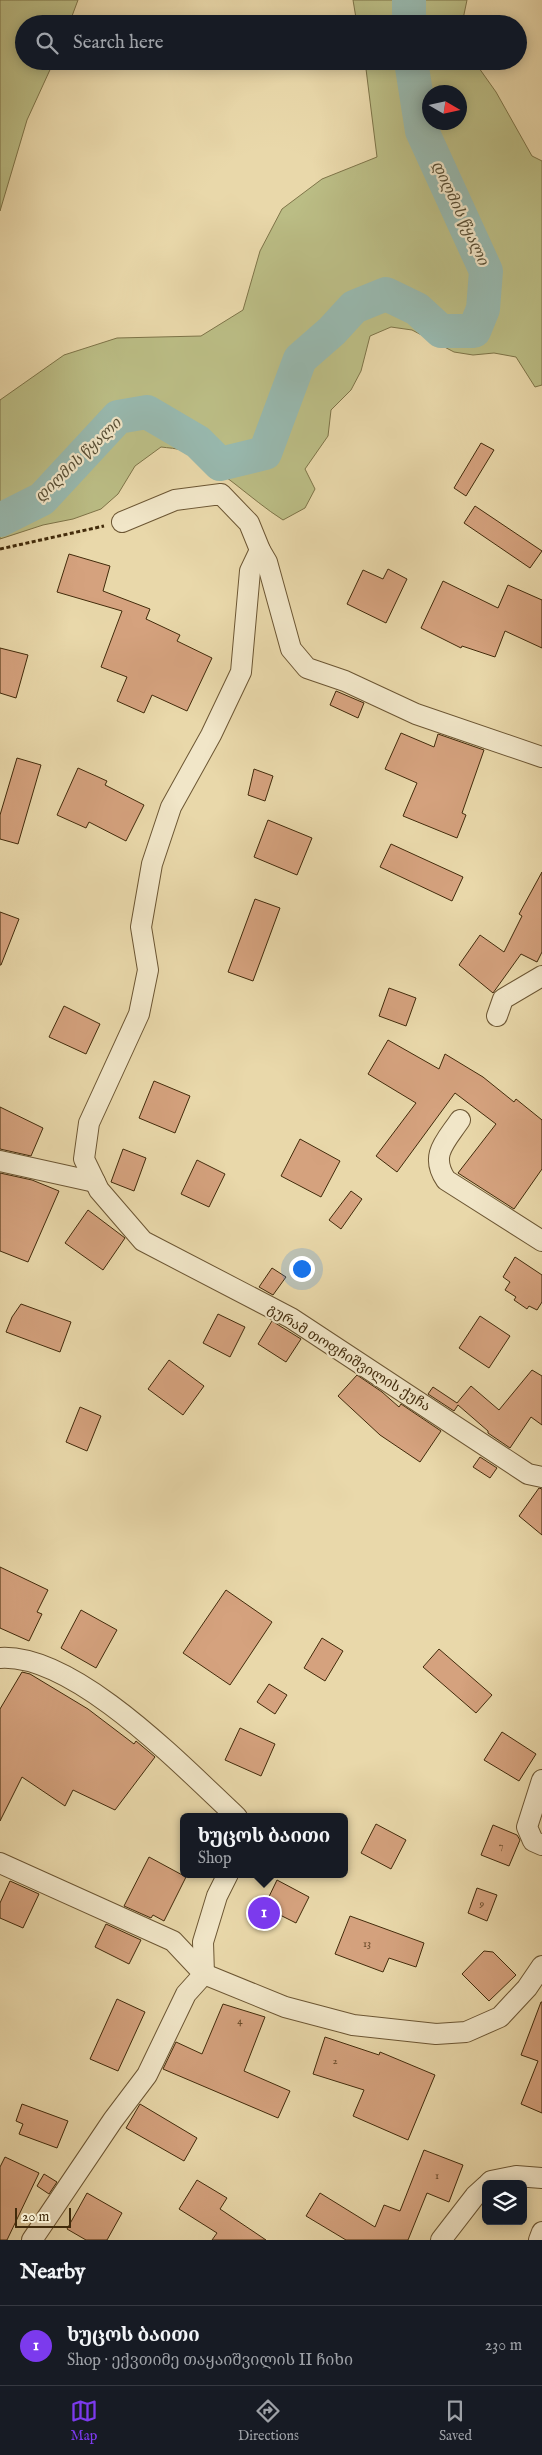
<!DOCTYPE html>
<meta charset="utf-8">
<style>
body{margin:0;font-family:"IM FELL English","Noto Serif Georgian",serif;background:#242831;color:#f1f3f6}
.controls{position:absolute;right:15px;bottom:15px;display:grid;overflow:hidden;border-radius:8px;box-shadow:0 2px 12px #0003}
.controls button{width:45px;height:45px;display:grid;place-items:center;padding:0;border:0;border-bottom:1px solid #363941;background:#171b24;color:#f1f3f6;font:25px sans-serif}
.compass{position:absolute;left:422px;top:85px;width:45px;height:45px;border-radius:50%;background:#171b24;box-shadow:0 2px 12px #0003;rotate:99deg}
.scale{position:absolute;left:15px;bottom:12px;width:56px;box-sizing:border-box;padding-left:5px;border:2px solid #422b0b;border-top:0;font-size:14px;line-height:18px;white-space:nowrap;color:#422b0b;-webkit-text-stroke:4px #f1e6c8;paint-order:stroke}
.you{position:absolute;left:301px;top:1268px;width:18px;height:18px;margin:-12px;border:4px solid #fff;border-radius:50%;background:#1a73e8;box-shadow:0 0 0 8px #1a73e833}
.badge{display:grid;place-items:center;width:32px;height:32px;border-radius:50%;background:#7c3aed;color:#fff;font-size:16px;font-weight:700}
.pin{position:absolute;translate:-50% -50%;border:2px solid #fff;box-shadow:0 1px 5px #0006}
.popup{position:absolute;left:180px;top:1813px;width:168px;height:65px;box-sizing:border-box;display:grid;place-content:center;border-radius:8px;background:#171b24;filter:drop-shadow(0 1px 4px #0005);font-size:16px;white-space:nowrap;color:#9ea1a6}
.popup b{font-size:19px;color:#f1f3f6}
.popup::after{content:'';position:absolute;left:50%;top:100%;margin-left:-10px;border:10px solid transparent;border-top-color:#171b24}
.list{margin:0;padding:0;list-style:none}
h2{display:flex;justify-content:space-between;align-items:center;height:65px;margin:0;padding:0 20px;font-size:21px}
h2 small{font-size:16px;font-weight:400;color:#9ea1a6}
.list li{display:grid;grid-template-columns:32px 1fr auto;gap:15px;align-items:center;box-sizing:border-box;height:80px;padding:0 20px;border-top:1px solid #363941}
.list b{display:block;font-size:19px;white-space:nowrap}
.list p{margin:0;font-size:16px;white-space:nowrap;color:#9ea1a6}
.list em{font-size:16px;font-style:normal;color:#9ea1a6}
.icon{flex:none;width:28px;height:28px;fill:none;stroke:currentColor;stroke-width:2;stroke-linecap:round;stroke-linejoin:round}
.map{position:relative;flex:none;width:542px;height:2240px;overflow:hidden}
.search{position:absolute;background:#171b24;box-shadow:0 2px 12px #0003;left:15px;right:15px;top:15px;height:55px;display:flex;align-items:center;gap:12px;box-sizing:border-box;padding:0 18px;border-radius:28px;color:#9ea1a6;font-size:19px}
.sheet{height:145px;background:#171b24}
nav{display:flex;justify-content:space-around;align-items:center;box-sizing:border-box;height:70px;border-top:1px solid #363941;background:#171b24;font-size:14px;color:#9ea1a6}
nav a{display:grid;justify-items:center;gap:2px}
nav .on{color:#7c3aed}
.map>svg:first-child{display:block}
.green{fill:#bbbd85;stroke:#7e7448;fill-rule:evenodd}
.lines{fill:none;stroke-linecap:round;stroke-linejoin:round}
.river{stroke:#98b9af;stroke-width:34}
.building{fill:#d5a27e;stroke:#422b0b}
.minor-casing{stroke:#6c5633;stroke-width:22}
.path{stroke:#422b0b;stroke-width:3;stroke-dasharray:4 2.5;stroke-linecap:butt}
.minor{stroke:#f1e6c8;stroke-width:20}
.labels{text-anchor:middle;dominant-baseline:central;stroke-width:4.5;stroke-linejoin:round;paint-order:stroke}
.number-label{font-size:11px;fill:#674928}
.street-label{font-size:14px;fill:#422b0b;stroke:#f1e6c8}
.water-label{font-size:15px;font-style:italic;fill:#584e34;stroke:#f1e6c8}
</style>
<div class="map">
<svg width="542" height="2240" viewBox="0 0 542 2240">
<rect width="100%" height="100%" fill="#e9d8aa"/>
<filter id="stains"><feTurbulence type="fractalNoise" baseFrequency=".004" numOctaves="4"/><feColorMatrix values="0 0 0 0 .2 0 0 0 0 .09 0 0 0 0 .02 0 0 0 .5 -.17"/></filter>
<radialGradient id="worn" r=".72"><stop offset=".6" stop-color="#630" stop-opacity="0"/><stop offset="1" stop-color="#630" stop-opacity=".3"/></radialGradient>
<g class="green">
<path d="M 0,0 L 78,0 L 69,24 L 24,24 L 24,61 L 54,61 L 27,120 L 0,211 Z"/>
<path d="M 353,0 L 467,0 L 462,24 L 357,24 Z"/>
<path d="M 365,61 L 474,61 L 496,92 L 532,156 L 542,161 L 542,385 L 535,387 L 516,357 L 494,353 L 473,355 L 454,352 L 412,330 L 391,327 L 370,336 L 361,371 L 351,390 L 331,410 L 328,436 L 305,469 L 315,489 L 305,508 L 283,520 C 250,499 221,468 184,451 C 177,448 168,448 161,447 L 135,466 L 118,494 L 101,509 L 73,519 L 43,525 L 0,539 L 0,400 L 64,355 L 117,338 L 201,336 L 243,310 L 260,251 L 282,209 L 322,179 L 377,157 ZM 430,92 L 460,92 L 460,122 L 430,122 Z"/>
</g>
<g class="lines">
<g class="river">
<path d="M 409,0 L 409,24"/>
<path d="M 0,520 L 42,499 L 118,417 L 147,412 L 198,442 L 220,464 L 265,453 L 300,359 L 332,331 L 354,307 L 386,294 L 417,309 L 441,331 L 474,331 L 483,309 L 486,271 L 422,131 L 411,61"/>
</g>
</g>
<g class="building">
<path d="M 481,443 L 494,450 L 466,496 L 454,488 Z"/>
<path d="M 475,506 L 542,551 L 530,568 L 464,523 Z"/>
<path d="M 69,554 L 110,566 L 103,591 L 150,609 L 146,619 L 180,635 L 177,641 L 212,658 L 187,711 L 152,695 L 144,713 L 117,701 L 127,677 L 101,667 L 122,611 L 57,592 Z"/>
<path d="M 388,569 L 407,579 L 386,623 L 347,604 L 363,570 L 383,579 Z"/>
<path d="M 443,581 L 498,608 L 508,585 L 542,600 L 542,648 L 505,631 L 495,657 L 462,646 L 461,648 L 421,628 Z"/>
<path d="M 0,648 L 28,655 L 16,698 L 0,693 Z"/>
<path d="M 336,691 L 364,703 L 358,718 L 330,705 Z"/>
<path d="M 401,733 L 434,747 L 438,734 L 484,750 L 462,813 L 466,815 L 457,838 L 403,816 L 417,783 L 385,769 Z"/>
<path d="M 17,758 L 41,765 L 18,844 L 0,839 L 0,815 Z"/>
<path d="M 78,768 L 107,781 L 105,785 L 144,805 L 126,841 L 89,822 L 86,828 L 57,815 Z"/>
<path d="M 254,769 L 273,776 L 265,801 L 248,795 Z"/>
<path d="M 268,820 L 312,838 L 297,875 L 254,857 Z"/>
<path d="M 391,844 L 463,877 L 452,901 L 380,867 Z"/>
<path d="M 542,872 L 542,952 L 537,962 L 521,954 L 493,993 L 459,965 L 480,935 L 504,952 L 522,916 L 519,914 Z"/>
<path d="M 255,899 L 280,908 L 253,981 L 228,972 Z"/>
<path d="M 0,912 L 19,919 L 1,965 L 0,965 Z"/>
<path d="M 389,988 L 416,998 L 406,1026 L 379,1016 Z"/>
<path d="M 64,1006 L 100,1024 L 86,1054 L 49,1037 Z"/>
<path d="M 388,1040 L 439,1069 L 445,1054 L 483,1077 L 514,1102 L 516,1099 L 542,1120 L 542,1169 L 514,1209 L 458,1173 L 496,1124 L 455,1093 L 397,1172 L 376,1156 L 416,1103 L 368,1074 Z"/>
<path d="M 154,1081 L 190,1096 L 175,1133 L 139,1118 Z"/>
<path d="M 0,1107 L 43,1128 L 31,1156 L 0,1149 Z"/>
<path d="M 300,1139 L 340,1161 L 321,1197 L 281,1176 Z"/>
<path d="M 123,1149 L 146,1158 L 134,1191 L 111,1182 Z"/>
<path d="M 197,1160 L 225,1174 L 209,1207 L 181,1194 Z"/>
<path d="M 0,1173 L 32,1180 L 59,1191 L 28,1262 L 0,1251 Z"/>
<path d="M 351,1191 L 362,1199 L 341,1229 L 329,1220 Z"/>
<path d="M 88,1210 L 125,1238 L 103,1270 L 65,1243 Z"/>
<path d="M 515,1257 L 542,1275 L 542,1302 L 537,1310 L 529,1306 L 527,1309 L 514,1300 L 516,1297 L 505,1290 L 510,1282 L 503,1277 Z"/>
<path d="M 272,1268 L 286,1277 L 273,1295 L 259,1287 Z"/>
<path d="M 21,1304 L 71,1322 L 60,1352 L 6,1332 L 12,1317 Z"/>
<path d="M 218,1314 L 245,1327 L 230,1357 L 203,1343 Z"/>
<path d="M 480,1316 L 510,1336 L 489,1368 L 459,1348 Z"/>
<path d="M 272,1321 L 301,1339 L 286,1362 L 258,1344 Z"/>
<path d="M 169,1360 L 204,1386 L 183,1415 L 148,1389 Z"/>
<path d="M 532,1370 L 542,1376 L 542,1425 L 531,1417 L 510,1448 L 488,1433 L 488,1431 L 458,1405 L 454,1411 L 428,1394 L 433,1387 L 457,1403 L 471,1386 L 499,1410 Z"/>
<path d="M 357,1375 L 382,1392 L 399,1407 L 401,1404 L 441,1431 L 420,1462 L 380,1435 L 338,1396 Z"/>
<path d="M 80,1407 L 101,1416 L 87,1451 L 66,1442 Z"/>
<path d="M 480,1457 L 497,1468 L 490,1478 L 473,1467 Z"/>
<path d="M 539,1488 L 542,1489 L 542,1535 L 519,1516 Z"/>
<path d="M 0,1567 L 48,1590 L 37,1612 L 42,1614 L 29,1641 L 0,1628 Z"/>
<path d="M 226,1590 L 272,1622 L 230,1685 L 183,1653 Z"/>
<path d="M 81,1610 L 117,1630 L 96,1668 L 61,1648 Z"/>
<path d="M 322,1638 L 343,1651 L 325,1681 L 304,1668 Z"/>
<path d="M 439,1649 L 492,1695 L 476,1713 L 423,1667 Z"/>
<path d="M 22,1672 L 30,1674 L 88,1709 L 134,1744 L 136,1741 L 155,1757 L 115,1810 L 73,1790 L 65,1806 L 22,1777 L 0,1821 L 0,1709 Z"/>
<path d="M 269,1684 L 287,1695 L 275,1714 L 257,1702 Z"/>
<path d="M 240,1728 L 275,1744 L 261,1776 L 225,1760 Z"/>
<path d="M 502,1732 L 536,1754 L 519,1781 L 484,1760 Z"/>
<path d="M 376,1824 L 406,1840 L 391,1869 L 361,1853 Z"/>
<path d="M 493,1825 L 517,1835 L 520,1840 L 509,1866 L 481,1855 Z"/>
<path d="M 149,1857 L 186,1877 L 164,1921 L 153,1915 L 151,1918 L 124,1906 Z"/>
<path d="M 277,1880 L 309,1897 L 296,1923 L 264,1907 Z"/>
<path d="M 10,1881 L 39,1894 L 23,1928 L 0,1918 L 0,1903 Z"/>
<path d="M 477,1888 L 497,1895 L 487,1921 L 468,1913 Z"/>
<path d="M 350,1916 L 424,1943 L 416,1967 L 389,1958 L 383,1972 L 335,1954 Z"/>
<path d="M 106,1924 L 141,1940 L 129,1964 L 95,1947 Z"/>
<path d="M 484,1951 L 493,1952 L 516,1975 L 489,2001 L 462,1974 Z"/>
<path d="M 117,1999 L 145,2012 L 118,2071 L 90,2059 Z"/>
<path d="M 541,2002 L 542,2002 L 542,2113 L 521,2104 L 538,2061 L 521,2055 Z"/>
<path d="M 223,2004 L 265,2017 L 244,2071 L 290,2091 L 278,2118 L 163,2069 L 176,2042 L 202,2054 Z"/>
<path d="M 325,2037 L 379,2055 L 380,2052 L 435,2075 L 408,2140 L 353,2116 L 364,2090 L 313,2074 Z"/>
<path d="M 22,2104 L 68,2121 L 57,2148 L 19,2134 L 23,2124 L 16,2121 Z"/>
<path d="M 140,2104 L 197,2138 L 184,2161 L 126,2128 Z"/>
<path d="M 424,2150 L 463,2165 L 449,2202 L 427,2193 L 408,2240 L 346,2240 L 306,2216 L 320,2193 L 375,2227 L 384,2205 L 400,2211 Z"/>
<path d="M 5,2157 L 39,2173 L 7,2240 L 0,2240 L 0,2167 Z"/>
<path d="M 44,2174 L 57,2182 L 49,2194 L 37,2186 Z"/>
<path d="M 197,2180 L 227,2198 L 220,2209 L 266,2240 L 212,2240 L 217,2233 L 179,2209 Z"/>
<path d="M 87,2193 L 122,2213 L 107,2240 L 86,2240 L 67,2229 Z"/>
</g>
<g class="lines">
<g class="minor-casing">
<g id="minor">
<path d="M 122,522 L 175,500 L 221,494 L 249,523 L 260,550 L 250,571 L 241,672 L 211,735 L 171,807 L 152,864 L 141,927 L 148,970 L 139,1014 L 89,1123 L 84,1159 L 99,1190 L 143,1241 L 291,1318 L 528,1474 L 542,1477"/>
<path d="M 260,550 L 267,562 L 291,649 L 307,668 L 345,681 L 416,714 L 542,757"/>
<path d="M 497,1016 L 503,999 L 542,976"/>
<path d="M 460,1120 C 446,1141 429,1155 446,1180 L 542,1241"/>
<path d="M 0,1161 L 95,1182"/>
<path d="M 0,1658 C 75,1653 184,1768 237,1817"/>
<path d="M 542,1780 L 527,1827 L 533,1841 L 542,1845"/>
<path d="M 0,1863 L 173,1941 L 204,1974 L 285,2007 L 353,2025 L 436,2034 L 466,2032 L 500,2017 L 527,1988 L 542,1966"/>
<path d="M 488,2184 L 491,2181 L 516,2176 L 542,2178"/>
<path d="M 32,2240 L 113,2120 L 147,2075 L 186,1994 L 204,1974 L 203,1942 L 217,1896 L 228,1874"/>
<path d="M 441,2240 L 475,2196 L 486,2186"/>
<path d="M 539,2240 L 542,2232"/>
</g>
</g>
<path class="path" d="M 0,549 L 104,526"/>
<use href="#minor" class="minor"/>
</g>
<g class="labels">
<g class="number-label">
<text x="501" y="1846">7</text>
<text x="482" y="1904">9</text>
<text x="367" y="1944">13</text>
<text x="240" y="2021">4</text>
<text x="335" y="2061">2</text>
<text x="437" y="2176">1</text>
</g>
<g class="street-label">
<text transform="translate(349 1358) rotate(32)">გურამ თოფჩიშვილის ქუჩა</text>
</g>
<g class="water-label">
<text transform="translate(460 213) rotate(65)">დიღმის წყალი</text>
<text transform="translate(78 460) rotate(-44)">დიღმის წყალი</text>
</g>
</g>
<rect width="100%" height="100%" filter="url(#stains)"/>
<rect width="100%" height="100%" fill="url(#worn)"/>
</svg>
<div class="controls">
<button><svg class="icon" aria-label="layers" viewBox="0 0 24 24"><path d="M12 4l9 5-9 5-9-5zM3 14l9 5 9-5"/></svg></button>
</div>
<svg class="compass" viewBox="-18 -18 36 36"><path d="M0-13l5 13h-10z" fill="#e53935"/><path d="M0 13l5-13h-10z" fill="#9ea1a6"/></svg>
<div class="scale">20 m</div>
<div class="you"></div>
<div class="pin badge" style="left:264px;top:1913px">1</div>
<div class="popup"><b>ხუცოს ბაითი</b>Shop</div>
<div class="search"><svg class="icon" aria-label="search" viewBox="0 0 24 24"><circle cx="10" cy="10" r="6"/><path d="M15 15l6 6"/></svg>Search here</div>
</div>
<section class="sheet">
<h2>Nearby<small></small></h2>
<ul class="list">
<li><span class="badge">1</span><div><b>ხუცოს ბაითი</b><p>Shop · ექვთიმე თაყაიშვილის II ჩიხი</p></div><em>230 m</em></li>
</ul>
</section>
<nav>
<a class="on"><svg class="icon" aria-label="map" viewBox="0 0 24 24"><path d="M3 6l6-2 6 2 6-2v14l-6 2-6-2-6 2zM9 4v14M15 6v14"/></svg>Map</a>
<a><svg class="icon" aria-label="directions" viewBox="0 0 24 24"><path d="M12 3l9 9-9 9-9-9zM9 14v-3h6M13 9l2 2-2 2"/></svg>Directions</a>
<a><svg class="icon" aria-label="saved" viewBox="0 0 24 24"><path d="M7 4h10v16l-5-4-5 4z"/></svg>Saved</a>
</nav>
